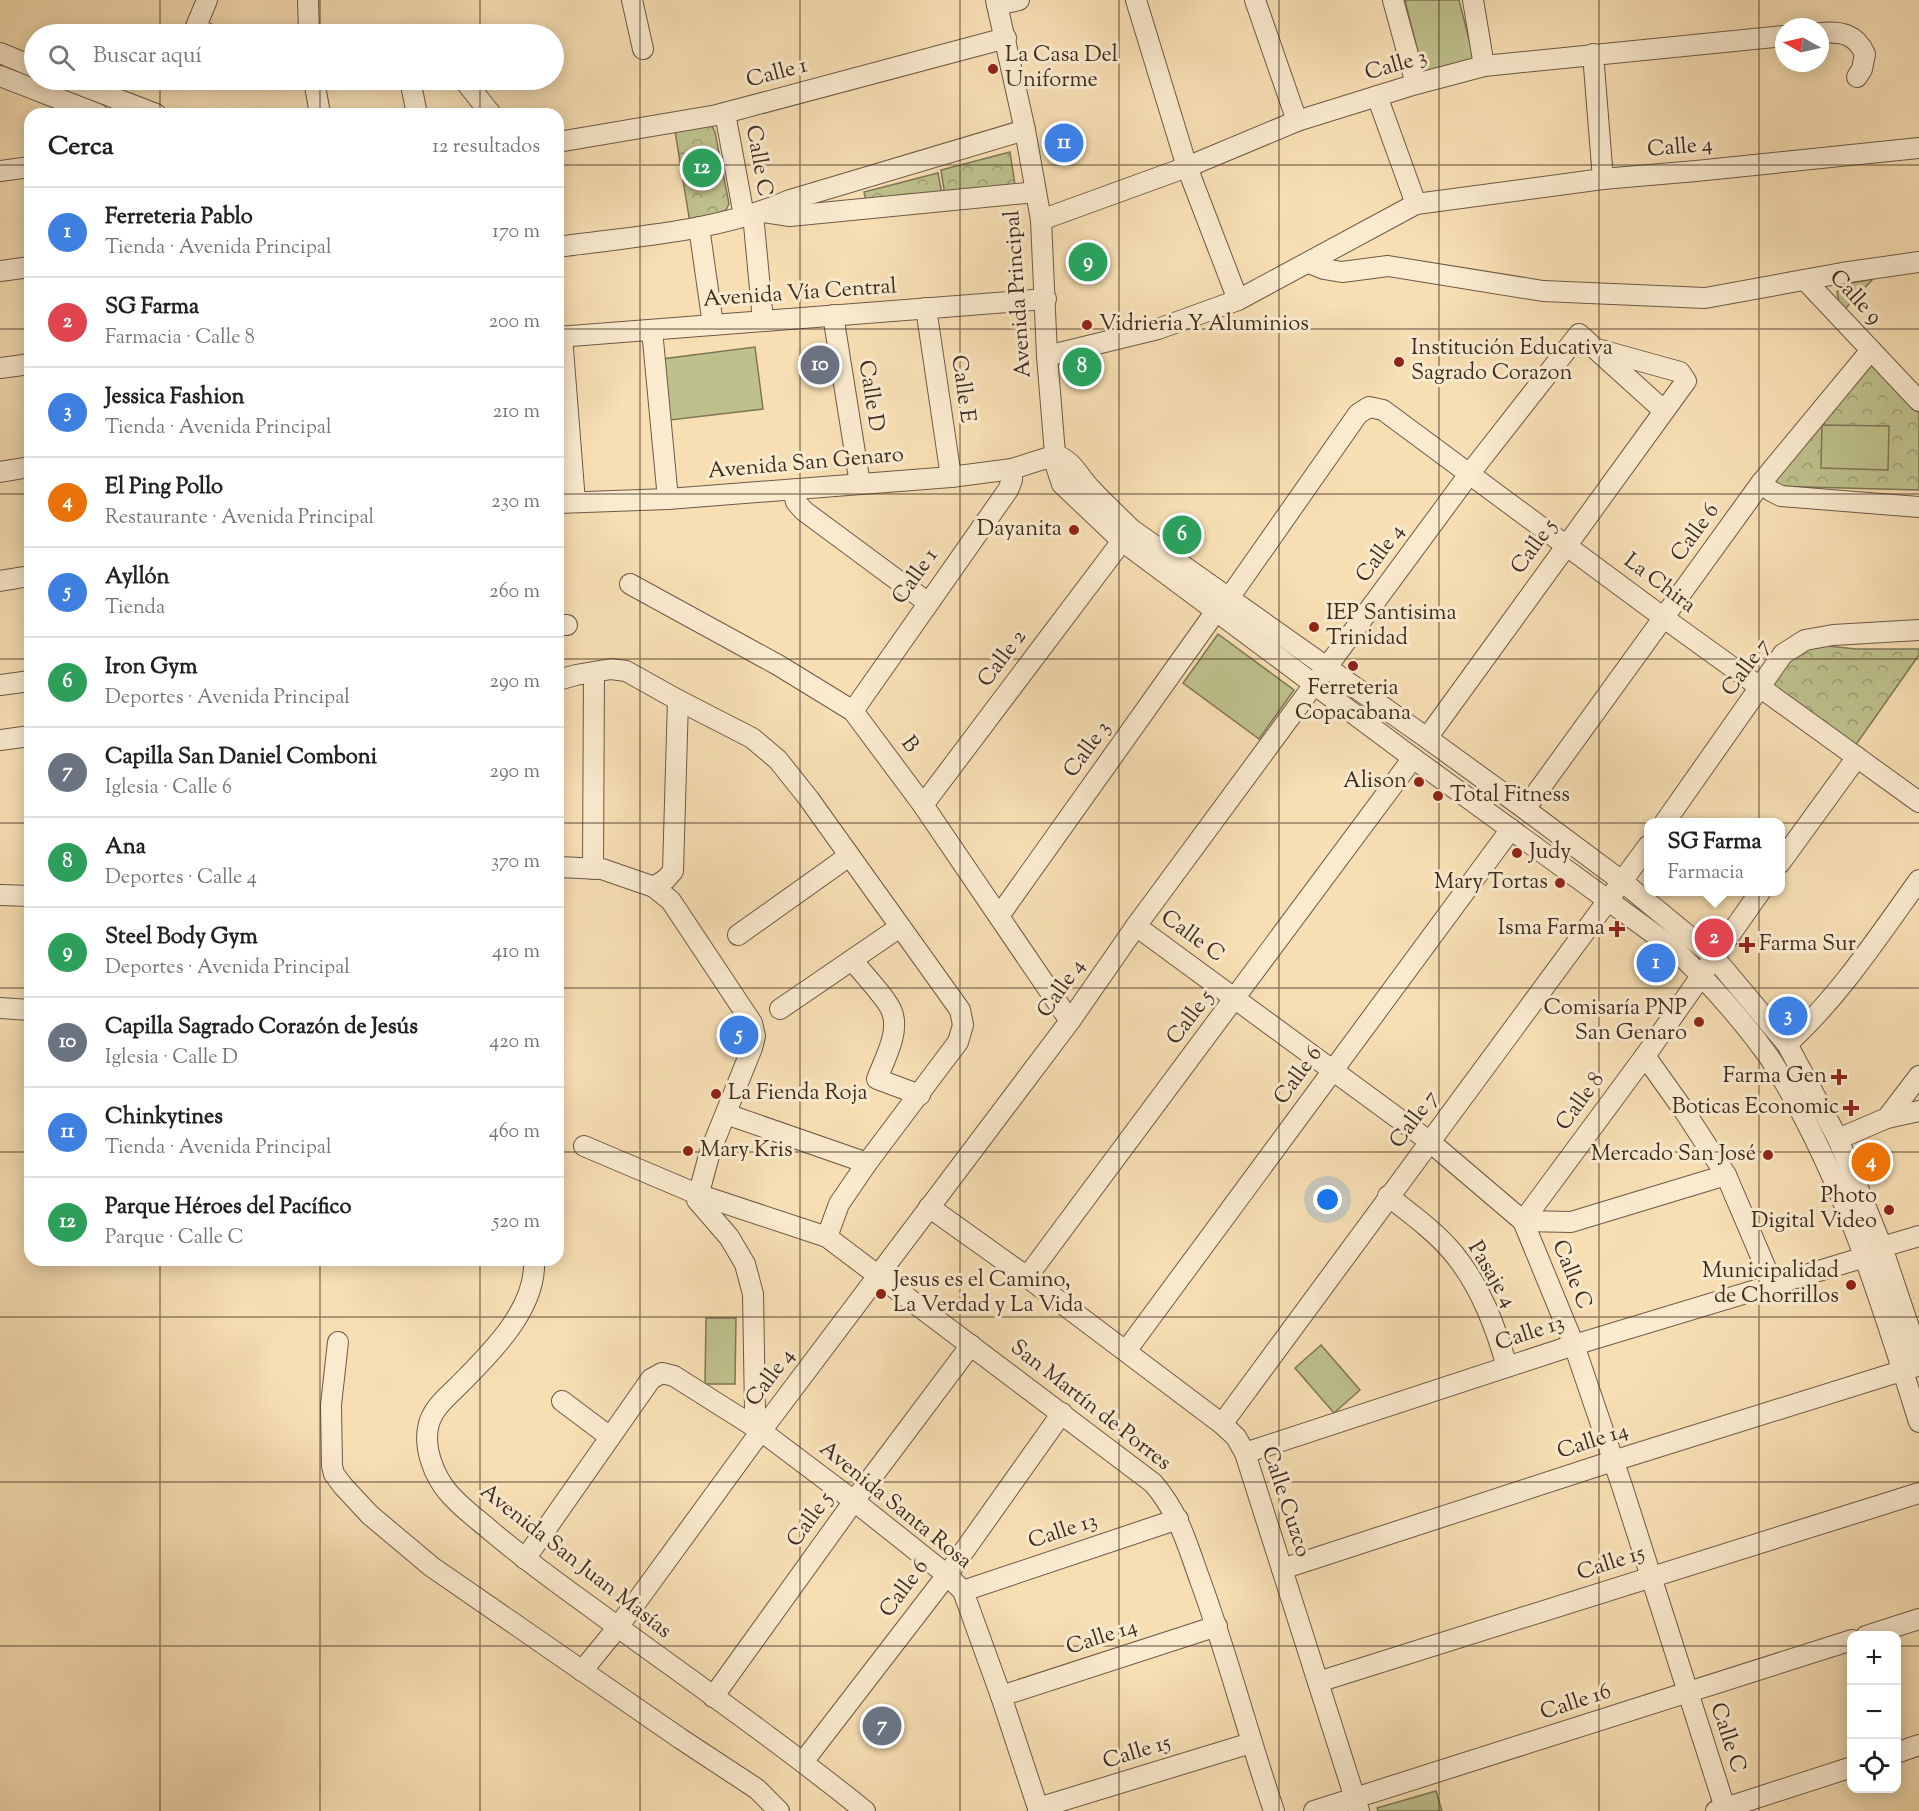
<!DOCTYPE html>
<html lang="es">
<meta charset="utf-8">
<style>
body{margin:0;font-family:"Sorts Mill Goudy",serif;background:#f6f6f6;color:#222}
.controls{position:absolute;right:18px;bottom:18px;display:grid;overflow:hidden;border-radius:12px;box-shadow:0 3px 15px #0003}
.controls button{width:54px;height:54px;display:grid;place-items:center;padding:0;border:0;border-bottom:2px solid #e0e0e0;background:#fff;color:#222;font:30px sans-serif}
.compass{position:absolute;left:1775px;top:18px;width:54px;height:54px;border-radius:50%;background:#fff;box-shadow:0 3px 15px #0003;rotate:278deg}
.you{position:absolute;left:1328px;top:1200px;width:21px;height:21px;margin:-15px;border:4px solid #fff;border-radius:50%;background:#1a73e8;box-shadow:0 0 0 9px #1a73e833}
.badge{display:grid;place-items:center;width:39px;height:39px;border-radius:50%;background:#b45309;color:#fff;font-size:20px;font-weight:700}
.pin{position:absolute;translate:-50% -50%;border:3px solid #fff;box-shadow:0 2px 6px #0006}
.popup{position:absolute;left:1644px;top:818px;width:141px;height:78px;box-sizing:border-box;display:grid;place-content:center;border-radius:12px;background:#fff;filter:drop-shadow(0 2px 4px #0005);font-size:20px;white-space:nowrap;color:#767676}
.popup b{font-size:22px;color:#222}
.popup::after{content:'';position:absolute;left:50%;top:100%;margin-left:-12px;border:12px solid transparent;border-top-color:#fff}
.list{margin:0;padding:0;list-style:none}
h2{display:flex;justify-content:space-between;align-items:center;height:78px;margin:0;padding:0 24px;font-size:26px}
h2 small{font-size:20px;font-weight:400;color:#767676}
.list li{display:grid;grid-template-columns:39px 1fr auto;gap:18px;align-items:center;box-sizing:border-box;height:90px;padding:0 24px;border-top:2px solid #e0e0e0}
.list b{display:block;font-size:22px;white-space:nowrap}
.list p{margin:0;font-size:20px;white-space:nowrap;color:#767676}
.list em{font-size:20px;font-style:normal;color:#767676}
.icon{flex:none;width:33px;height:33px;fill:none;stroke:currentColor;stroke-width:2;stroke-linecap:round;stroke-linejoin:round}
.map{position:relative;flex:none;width:1919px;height:1811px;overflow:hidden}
.search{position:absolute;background:#fff;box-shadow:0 3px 15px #0003;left:24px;top:24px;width:540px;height:66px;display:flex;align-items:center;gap:15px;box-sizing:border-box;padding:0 21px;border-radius:33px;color:#767676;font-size:22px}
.panel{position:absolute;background:#fff;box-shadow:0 3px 15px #0003;left:24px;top:108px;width:540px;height:1158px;border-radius:18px}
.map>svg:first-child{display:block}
.park{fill:url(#park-crowns);stroke:#7e7656;stroke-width:1.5}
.pitch{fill:#bec18c;stroke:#7e7656;stroke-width:1.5}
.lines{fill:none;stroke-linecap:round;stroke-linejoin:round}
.minor-casing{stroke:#6d5946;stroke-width:22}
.minor{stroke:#faeace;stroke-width:20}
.grid{fill:none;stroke:#3f2c21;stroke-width:1.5;stroke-opacity:0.55}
.poi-dot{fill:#8f2418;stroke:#faeace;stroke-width:2}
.labels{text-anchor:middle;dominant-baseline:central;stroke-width:6;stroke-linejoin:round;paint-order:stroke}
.poi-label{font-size:22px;fill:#3f2c21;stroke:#faeace;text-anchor:start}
.street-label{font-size:22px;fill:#3f2c21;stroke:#faeace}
</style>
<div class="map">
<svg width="1919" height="1811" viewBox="0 0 1919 1811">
<defs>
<pattern id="park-crowns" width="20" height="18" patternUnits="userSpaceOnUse" patternTransform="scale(1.5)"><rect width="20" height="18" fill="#bec18c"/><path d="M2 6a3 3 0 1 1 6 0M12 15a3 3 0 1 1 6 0" fill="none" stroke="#9c9d72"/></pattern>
</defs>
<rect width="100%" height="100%" fill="#f7dfb3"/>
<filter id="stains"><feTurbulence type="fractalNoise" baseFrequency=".00333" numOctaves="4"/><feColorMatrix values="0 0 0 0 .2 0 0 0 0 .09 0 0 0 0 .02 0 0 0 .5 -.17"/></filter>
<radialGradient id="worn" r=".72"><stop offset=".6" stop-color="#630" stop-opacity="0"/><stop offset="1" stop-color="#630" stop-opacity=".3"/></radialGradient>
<g class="park">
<path d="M 707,124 L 712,126 L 715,132 L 729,204 L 726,210 L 690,223 L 675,131 Z"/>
<path d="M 1010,152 L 1015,185 L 945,196 L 941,170 Z"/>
<path d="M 938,173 L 942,194 L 866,201 L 864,192 Z"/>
<path d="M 1873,279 L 1845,309 L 1839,303 L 1837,292 L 1845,284 Z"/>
<path d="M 1868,362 L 1919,413 L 1919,490 L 1769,486 Z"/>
<path d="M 1818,645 L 1856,649 L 1919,649 L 1919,655 L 1855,746 L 1766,682 L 1790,656 Z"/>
</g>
<g class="pitch">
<path d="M 1409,0 L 1459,0 L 1474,59 L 1423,72 L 1405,1 Z"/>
<path d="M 755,347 L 763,409 L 670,420 L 662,359 Z"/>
<path d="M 1822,425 L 1889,426 L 1888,470 L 1821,468 Z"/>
<path d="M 1218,634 L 1294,690 L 1259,739 L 1183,683 Z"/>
<path d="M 706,1318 L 736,1318 L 735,1384 L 705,1384 Z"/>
<path d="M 1321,1345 L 1360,1390 L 1334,1413 L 1295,1368 Z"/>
<path d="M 1436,1791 L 1442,1811 L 1378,1811 L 1377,1808 Z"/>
</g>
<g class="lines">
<g class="minor-casing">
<g id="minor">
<path d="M 207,0 L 195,29 L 209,34"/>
<path d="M 308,0 L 309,34"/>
<path d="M 632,0 L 643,49"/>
<path d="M 996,0 L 1025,130 L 1041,220 L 1047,356 L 1056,466 L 1062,484 L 1122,541 L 1413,758 L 1672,947 C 1703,976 1729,1005 1755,1038 C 1762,1048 1770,1057 1776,1068 C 1843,1177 1881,1301 1919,1422"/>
<path d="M 1136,0 L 1187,167 L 1238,300"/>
<path d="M 1255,0 L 1297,121"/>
<path d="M 1393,0 L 1416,84"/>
<path d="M 1473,0 L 1484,66"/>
<path d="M 997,5 L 1019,0"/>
<path d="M 1820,33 C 1841,31 1856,34 1865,54 L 1862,69 L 1857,77"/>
<path d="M 0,53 L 34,67"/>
<path d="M 1593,54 L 1603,179"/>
<path d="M 0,76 L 98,114"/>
<path d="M 68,80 L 156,114"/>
<path d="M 314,80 L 320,114"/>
<path d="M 410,80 L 417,114"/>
<path d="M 464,80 L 491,114"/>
<path d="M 1377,96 L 1416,204"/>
<path d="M 725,113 L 744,216"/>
<path d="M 558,142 L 717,115 L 1006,38"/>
<path d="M 0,171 L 30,167"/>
<path d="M 762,212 L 790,216 L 1036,192"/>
<path d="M 753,214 L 763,321"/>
<path d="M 1041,220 L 1187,167 L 1297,121 L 1416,84 L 1484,66 L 1784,36"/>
<path d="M 699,227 L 713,325"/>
<path d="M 558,247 C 635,236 718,232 790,200 L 1025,130"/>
<path d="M 1309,263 L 1324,269 L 1342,272 L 1388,266 L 1543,291 L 1705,298 L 1842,273 L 1919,262"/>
<path d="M 0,271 L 30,267"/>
<path d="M 1805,280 L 1919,401"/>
<path d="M 926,308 L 951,477"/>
<path d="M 833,315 L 860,484"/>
<path d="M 652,330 L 668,499"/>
<path d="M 562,336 L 575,502"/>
<path d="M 558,337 L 1046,299"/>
<path d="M 1047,356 L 1158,329 L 1238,300 L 1416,204 L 1603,179 L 1696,171 L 1919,148"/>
<path d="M 0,368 L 30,364"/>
<path d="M 1056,455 C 1073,461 1078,475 1090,488 C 1103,502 1117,515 1131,529 L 1427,738 L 1525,809 L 1623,882 L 1713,956 L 1787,1044 L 1838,1139 L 1882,1247 L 1919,1357"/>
<path d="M 0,472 L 30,467"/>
<path d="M 1761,483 L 1771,491 L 1781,496 L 1919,507"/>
<path d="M 793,490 L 796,502 L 804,511 L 927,602"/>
<path d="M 558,503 L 668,499 L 951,477 L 1012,469 L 1056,455"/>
<path d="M 0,581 L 30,576"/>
<path d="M 630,584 L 778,665 L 853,711 L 923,805 L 1070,1021"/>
<path d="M 1229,598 L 1358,414 L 1369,407 L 1383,410 L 1664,618 L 1919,802"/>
<path d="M 558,625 L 567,625"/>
<path d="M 558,680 L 576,675 L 611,669 L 626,671 L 678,700 L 752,738 L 778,760 L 809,799 L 960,1010 L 963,1025 L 958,1042 L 867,1163 L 839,1204 L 827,1237"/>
<path d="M 0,685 L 30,681"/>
<path d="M 853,711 L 1008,490 L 1012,480 L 1012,469"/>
<path d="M 1427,738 L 1686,381 L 1680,372 L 1597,349"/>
<path d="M 0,740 L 30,736"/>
<path d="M 923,805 L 1122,541"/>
<path d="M 1525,809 L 1761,483 L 1871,350"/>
<path d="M 1665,822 L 1783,654 L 1805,640 L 1833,635 L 1919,630"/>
<path d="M 1780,863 L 1857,757"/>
<path d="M 558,867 L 602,869 L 654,887 L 671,901 L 752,1023 L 755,1036 L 752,1048 L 710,1152 L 697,1200 L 729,1237 L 745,1264 L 753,1294 L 755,1411 L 761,1431"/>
<path d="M 593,869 L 594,673"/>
<path d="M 654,887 L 666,879 L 673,871 L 678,700"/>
<path d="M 0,895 L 30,896"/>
<path d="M 999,916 L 1216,611"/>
<path d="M 1136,926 L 1429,1141 L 1523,1221 L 1574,1345 L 1622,1486 L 1726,1811"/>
<path d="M 738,935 L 849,856"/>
<path d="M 852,960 C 861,971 889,1001 892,1012 C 900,1033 884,1060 877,1079 L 920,1095"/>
<path d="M 0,1008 L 30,1010"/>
<path d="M 780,1009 L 900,927"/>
<path d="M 1787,1044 C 1839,997 1878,937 1919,880"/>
<path d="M 1645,1056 L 1685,1112 L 1726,1175 L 1773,1285"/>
<path d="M 726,1114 L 867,1163"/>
<path d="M 1887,1118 L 1919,1111"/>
<path d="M 1838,1139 L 1887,1118 L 1919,1076"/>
<path d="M 584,1146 L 697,1194 L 827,1237 L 1153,1483 C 1179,1513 1187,1544 1200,1580 C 1228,1656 1248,1735 1274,1811"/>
<path d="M 1388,1196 C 1411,1214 1436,1232 1454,1254 C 1481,1287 1496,1328 1507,1367"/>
<path d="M 929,1207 L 1027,1277 L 1222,1424 L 1236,1437 L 1245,1453 L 1359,1811"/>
<path d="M 1523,1221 L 1645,1056 L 1760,892"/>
<path d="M 1523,1221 L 1571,1222 L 1726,1175"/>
<path d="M 1882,1247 L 1919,1236"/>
<path d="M 534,1260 C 537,1308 491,1353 459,1385 C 447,1397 431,1409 428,1428 C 424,1449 434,1475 447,1491 C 460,1507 476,1518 491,1531 C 523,1558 557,1583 592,1608 C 683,1675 777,1740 865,1811"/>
<path d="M 1027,1277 L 1413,758"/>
<path d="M 338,1342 L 331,1405 L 332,1466 L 334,1474 L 343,1486 L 370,1515 L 432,1567 L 681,1739 L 757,1789 L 779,1811"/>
<path d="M 1126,1351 L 1511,829"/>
<path d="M 562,1401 L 610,1437"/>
<path d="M 1222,1424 L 1648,846"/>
<path d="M 1245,1453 L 1574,1345 L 1865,1257"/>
<path d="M 525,1559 L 651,1379 L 662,1373 L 674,1376 L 761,1431 L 854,1501 L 947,1575 L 963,1591 L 1001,1696 L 1039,1811"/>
<path d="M 1282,1569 L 1613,1461 L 1914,1367"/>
<path d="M 963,1591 L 1178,1519"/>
<path d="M 1866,1636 L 1919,1619"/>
<path d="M 582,1671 L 618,1627 L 761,1431 L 1070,1021 L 1136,926 L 1470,473 L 1579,334 L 1663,410"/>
<path d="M 1318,1682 L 1919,1493"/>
<path d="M 1001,1696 L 1217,1626"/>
<path d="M 713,1697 L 854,1501 L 971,1345"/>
<path d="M 1896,1753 L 1919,1745"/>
<path d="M 803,1762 L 947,1575 L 1062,1413"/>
<path d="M 1038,1808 L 1251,1743"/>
<path d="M 1314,1811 L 1852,1640"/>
<path d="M 1716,1811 L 1852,1767"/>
</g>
</g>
<use href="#minor" class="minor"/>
</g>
<path class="grid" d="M 160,0 L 160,34M 320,0 L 320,34M 480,0 L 480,34M 640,0 L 640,1811M 800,0 L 800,1811M 960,0 L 960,1811M 1119,0 L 1119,1811M 1279,0 L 1279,1811M 1439,0 L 1439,1811M 1599,0 L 1599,1811M 1759,0 L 1759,1811M 160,80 L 160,114M 320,80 L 320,114M 480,80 L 480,114M 0,165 L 30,165M 558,165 L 1919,165M 0,329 L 30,329M 558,329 L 1919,329M 0,494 L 30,494M 558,494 L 1919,494M 0,659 L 30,659M 558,659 L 1919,659M 0,823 L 30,823M 558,823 L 1919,823M 0,988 L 30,988M 558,988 L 1919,988M 0,1152 L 30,1152M 558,1152 L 1919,1152M 160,1260 L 160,1811M 320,1260 L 320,1811M 480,1260 L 480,1811M 0,1317 L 1919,1317M 0,1482 L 1919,1482M 0,1646 L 1852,1646M 1896,1646 L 1919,1646"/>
<g class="poi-dot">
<circle cx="993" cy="69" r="6"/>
<circle cx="1087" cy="325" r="6"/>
<circle cx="1399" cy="362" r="6"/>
<circle cx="1074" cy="530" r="6"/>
<circle cx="1314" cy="627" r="6"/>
<circle cx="1353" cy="666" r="6"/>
<circle cx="1419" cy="782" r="6"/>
<circle cx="1438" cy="796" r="6"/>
<circle cx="1517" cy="853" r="6"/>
<circle cx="1560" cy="883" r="6"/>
<path d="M1614 920h6v6h6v6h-6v6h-6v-6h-6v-6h6z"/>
<path d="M1744 936h6v6h6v6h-6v6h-6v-6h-6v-6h6z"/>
<circle cx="1699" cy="1022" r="6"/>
<path d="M1836 1068h6v6h6v6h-6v6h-6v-6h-6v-6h6z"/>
<circle cx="716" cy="1094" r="6"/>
<path d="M1848 1099h6v6h6v6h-6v6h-6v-6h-6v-6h6z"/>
<circle cx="688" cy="1151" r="6"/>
<circle cx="1768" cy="1155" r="6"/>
<circle cx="1889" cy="1210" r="6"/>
<circle cx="1851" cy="1285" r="6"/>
<circle cx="881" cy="1294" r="6"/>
</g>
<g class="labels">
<g class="poi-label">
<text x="1005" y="56">La Casa Del<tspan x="1005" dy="25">Uniforme</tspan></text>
<text x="1099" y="325">Vidrieria Y Aluminios</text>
<text x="1411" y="349">Institución Educativa<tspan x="1411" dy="25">Sagrado Corazon</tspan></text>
<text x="1062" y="530" text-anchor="end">Dayanita</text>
<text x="1326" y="614">IEP Santisima<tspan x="1326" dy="25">Trinidad</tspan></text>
<text x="1353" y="689" text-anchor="middle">Ferreteria<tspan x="1353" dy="25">Copacabana</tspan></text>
<text x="1407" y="782" text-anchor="end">Alison</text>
<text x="1450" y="796">Total Fitness</text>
<text x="1529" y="853">Judy</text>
<text x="1548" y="883" text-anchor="end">Mary Tortas</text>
<text x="1605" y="929" text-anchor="end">Isma Farma</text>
<text x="1759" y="945">Farma Sur</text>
<text x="1687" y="1009" text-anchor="end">Comisaría PNP<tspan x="1687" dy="25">San Genaro</tspan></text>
<text x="1827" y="1077" text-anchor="end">Farma Gen</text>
<text x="728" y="1094">La Fienda Roja</text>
<text x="1839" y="1108" text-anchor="end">Boticas Economic</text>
<text x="700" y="1151">Mary Kris</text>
<text x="1756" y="1155" text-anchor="end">Mercado San José</text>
<text x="1877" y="1197" text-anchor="end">Photo<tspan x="1877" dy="25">Digital Video</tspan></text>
<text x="1839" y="1272" text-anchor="end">Municipalidad<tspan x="1839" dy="25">de Chorrillos</tspan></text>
<text x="893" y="1281">Jesus es el Camino,<tspan x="893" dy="25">La Verdad y La Vida</tspan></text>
</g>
<g class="street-label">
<text transform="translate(1396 66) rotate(-16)">Calle 3</text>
<text transform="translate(777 74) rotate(-15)">Calle 1</text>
<text transform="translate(1680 148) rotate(-5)">Calle 4</text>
<text transform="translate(758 161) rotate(80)">Calle C</text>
<text transform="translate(800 294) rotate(-4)">Avenida Vía Central</text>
<text transform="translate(1019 294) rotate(-94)">Avenida Principal</text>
<text transform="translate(1855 298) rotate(47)">Calle 9</text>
<text transform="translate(962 389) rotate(82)">Calle E</text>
<text transform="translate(870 396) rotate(81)">Calle D</text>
<text transform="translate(806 464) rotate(-5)">Avenida San Genaro</text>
<text transform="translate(1696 533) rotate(-54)">Calle 6</text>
<text transform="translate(1535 547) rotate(-54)">Calle 5</text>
<text transform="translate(1381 554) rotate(-54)">Calle 4</text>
<text transform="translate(916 577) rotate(-55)">Calle 1</text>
<text transform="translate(1659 584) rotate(37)">La Chira</text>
<text transform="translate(1003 659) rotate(-53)">Calle 2</text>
<text transform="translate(1747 668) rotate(-53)">Calle 7</text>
<text transform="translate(909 745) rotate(53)">B</text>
<text transform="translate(1088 750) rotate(-54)">Calle 3</text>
<text transform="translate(1192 937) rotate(36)">Calle C</text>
<text transform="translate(1062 989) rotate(-55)">Calle 4</text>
<text transform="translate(1191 1018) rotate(-53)">Calle 5</text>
<text transform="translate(1299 1076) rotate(-54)">Calle 6</text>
<text transform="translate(1581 1102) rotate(-54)">Calle 8</text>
<text transform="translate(1415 1120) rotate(-53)">Calle 7</text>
<text transform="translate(1491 1275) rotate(59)">Pasaje 4</text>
<text transform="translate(1571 1275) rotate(68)">Calle C</text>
<text transform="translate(1530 1334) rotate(-18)">Calle 13</text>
<text transform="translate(771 1378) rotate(-53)">Calle 4</text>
<text transform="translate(1090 1406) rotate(38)">San Martín de Porres</text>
<text transform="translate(1593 1442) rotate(-18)">Calle 14</text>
<text transform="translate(1285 1502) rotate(72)">Calle Cuzco</text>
<text transform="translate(895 1506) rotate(39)">Avenida Santa Rosa</text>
<text transform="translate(811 1520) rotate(-54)">Calle 5</text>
<text transform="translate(1063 1532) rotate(-18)">Calle 13</text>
<text transform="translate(575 1562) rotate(38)">Avenida San Juan Masías</text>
<text transform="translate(1611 1564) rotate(-18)">Calle 15</text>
<text transform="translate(905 1589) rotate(-53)">Calle 6</text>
<text transform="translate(1102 1638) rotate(-18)">Calle 14</text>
<text transform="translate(1576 1703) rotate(-18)">Calle 16</text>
<text transform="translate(1727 1738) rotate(72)">Calle C</text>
<text transform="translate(1137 1753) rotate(-17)">Calle 15</text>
</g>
</g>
<rect width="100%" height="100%" filter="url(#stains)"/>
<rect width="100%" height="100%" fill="url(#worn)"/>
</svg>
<div class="controls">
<button>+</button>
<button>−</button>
<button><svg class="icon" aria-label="locate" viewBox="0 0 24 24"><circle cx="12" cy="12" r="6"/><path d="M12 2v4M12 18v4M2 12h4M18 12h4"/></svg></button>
</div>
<svg class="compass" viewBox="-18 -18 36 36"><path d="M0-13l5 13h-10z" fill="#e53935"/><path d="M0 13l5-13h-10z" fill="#767676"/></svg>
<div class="you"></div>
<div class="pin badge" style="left:1656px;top:963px;background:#3f7fe0">1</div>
<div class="pin badge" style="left:1714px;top:938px;background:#e0444e">2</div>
<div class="popup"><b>SG Farma</b>Farmacia</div>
<div class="pin badge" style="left:1788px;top:1016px;background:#3f7fe0">3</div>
<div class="pin badge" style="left:1871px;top:1162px;background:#e8710a">4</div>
<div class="pin badge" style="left:739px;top:1035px;background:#3f7fe0">5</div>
<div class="pin badge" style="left:1182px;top:535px;background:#2e9e5b">6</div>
<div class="pin badge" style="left:882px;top:1726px;background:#6b7280">7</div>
<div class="pin badge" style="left:1082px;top:367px;background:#2e9e5b">8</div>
<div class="pin badge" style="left:1088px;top:262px;background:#2e9e5b">9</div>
<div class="pin badge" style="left:820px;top:365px;background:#6b7280">10</div>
<div class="pin badge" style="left:1064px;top:143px;background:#3f7fe0">11</div>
<div class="pin badge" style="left:702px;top:168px;background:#2e9e5b">12</div>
<div class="search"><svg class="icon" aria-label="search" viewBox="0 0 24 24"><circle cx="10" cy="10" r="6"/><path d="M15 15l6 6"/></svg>Buscar aquí</div>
<section class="panel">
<h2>Cerca<small>12 resultados</small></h2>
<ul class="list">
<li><span class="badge" style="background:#3f7fe0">1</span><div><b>Ferreteria Pablo</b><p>Tienda · Avenida Principal</p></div><em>170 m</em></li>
<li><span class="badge" style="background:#e0444e">2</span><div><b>SG Farma</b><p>Farmacia · Calle 8</p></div><em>200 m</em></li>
<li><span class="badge" style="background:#3f7fe0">3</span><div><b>Jessica Fashion</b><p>Tienda · Avenida Principal</p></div><em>210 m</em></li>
<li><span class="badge" style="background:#e8710a">4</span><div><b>El Ping Pollo</b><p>Restaurante · Avenida Principal</p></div><em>230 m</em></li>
<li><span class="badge" style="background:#3f7fe0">5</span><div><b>Ayllón</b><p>Tienda</p></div><em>260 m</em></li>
<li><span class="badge" style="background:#2e9e5b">6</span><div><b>Iron Gym</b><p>Deportes · Avenida Principal</p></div><em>290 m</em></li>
<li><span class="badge" style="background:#6b7280">7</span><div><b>Capilla San Daniel Comboni</b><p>Iglesia · Calle 6</p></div><em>290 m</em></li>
<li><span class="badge" style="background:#2e9e5b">8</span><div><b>Ana</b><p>Deportes · Calle 4</p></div><em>370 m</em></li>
<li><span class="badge" style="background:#2e9e5b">9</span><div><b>Steel Body Gym</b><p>Deportes · Avenida Principal</p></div><em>410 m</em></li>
<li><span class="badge" style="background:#6b7280">10</span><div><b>Capilla Sagrado Corazón de Jesús</b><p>Iglesia · Calle D</p></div><em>420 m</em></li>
<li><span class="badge" style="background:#3f7fe0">11</span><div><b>Chinkytines</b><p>Tienda · Avenida Principal</p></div><em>460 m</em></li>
<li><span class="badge" style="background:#2e9e5b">12</span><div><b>Parque Héroes del Pacífico</b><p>Parque · Calle C</p></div><em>520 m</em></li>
</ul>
</section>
</div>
